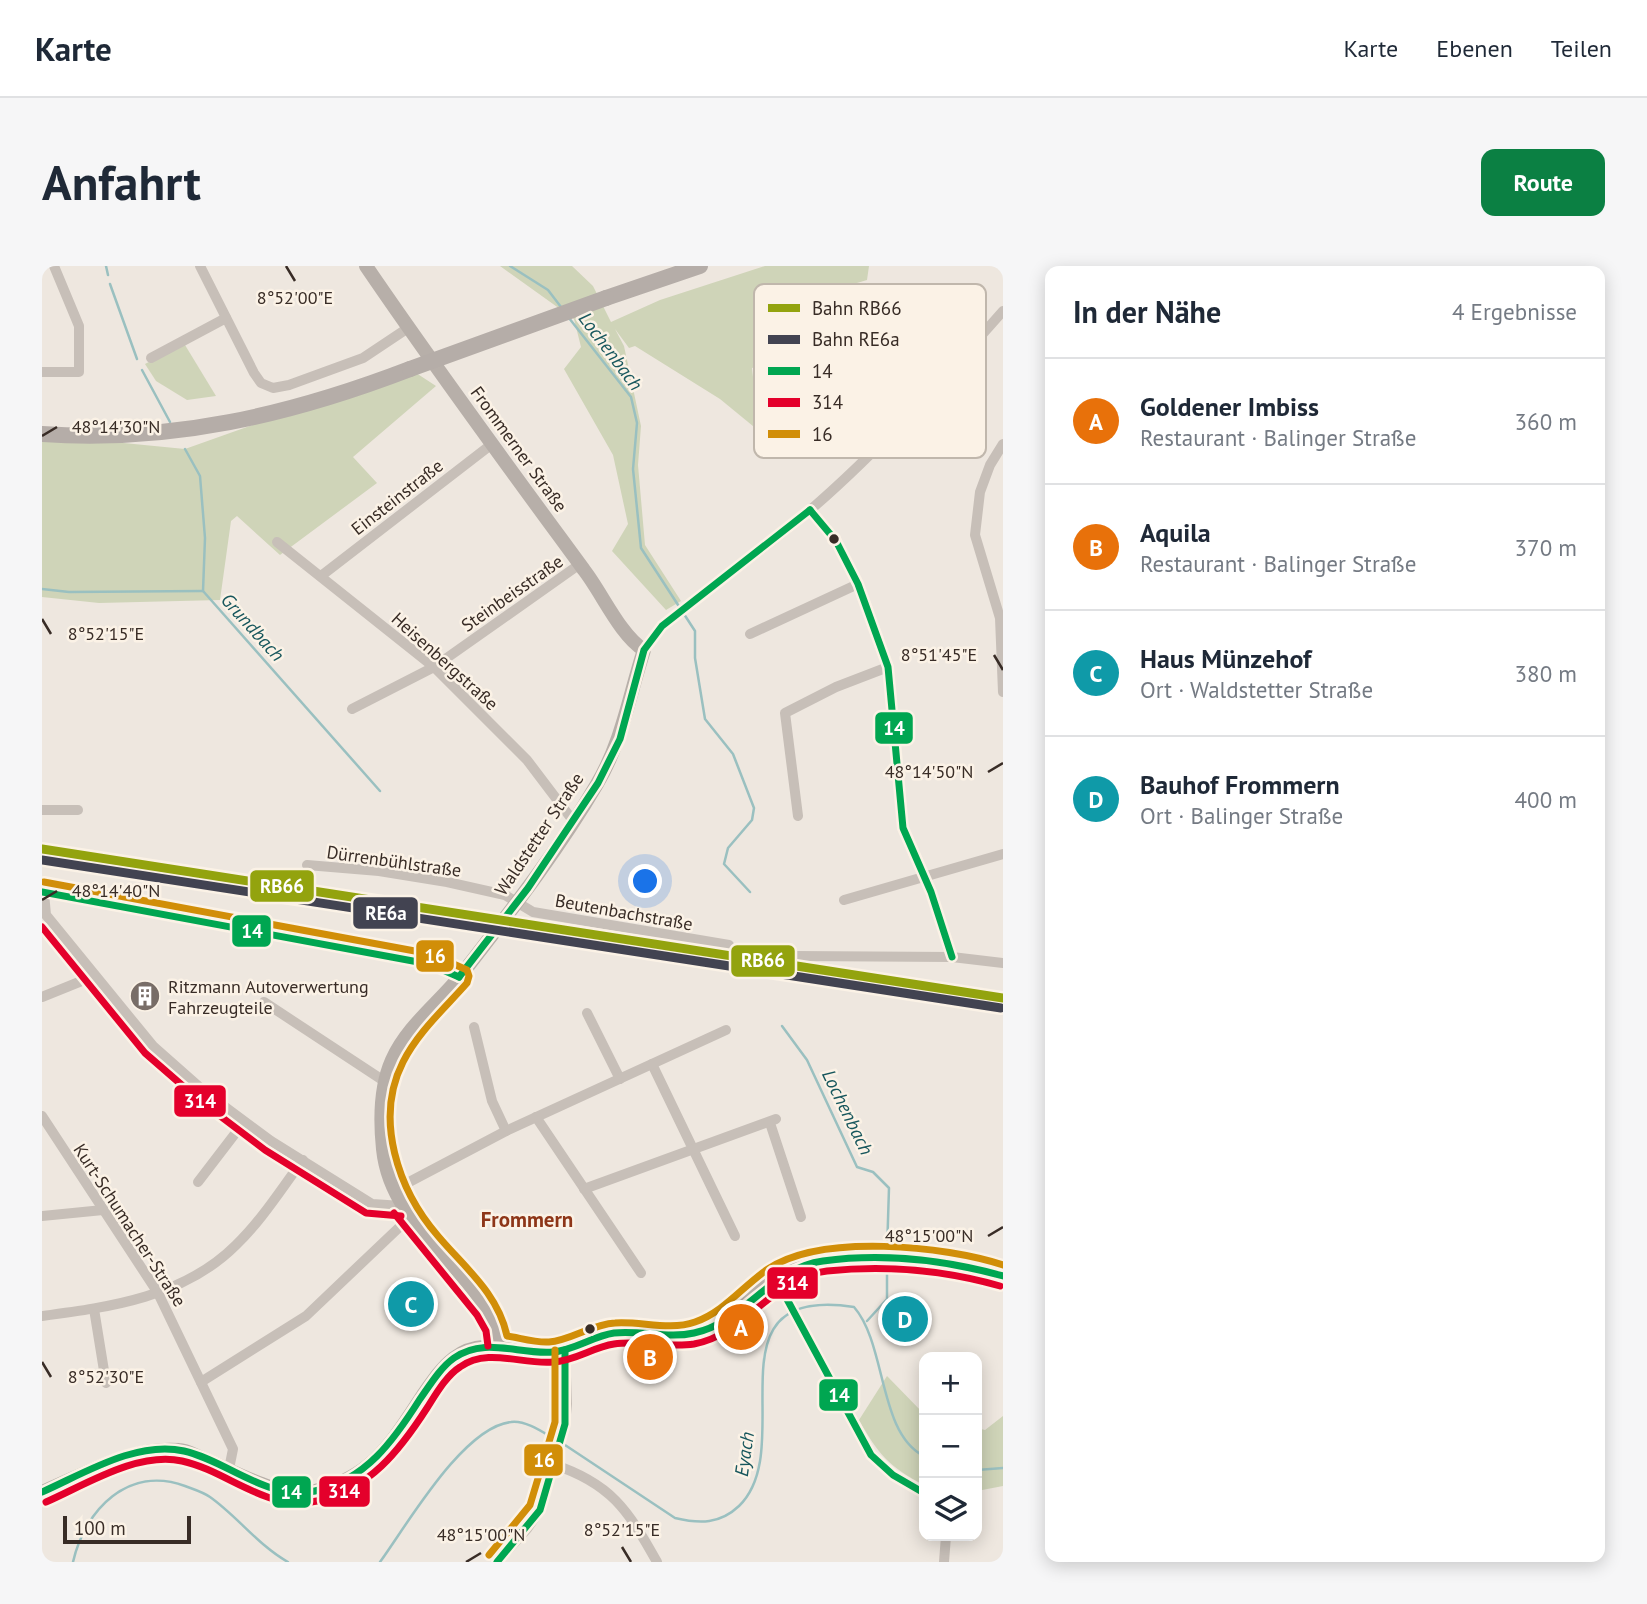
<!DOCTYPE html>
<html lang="de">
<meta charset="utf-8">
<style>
body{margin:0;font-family:"PT Sans",sans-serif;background:#f6f6f7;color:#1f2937}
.controls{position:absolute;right:21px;bottom:21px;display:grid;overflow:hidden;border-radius:14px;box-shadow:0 4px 18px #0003}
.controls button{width:63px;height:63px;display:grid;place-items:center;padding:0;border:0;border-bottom:2px solid #e0e1e3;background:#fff;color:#1f2937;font:35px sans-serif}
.scale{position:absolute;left:21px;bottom:18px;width:128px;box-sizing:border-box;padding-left:7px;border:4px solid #382c26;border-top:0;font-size:19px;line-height:24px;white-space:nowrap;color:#382c26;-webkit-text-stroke:5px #fbf2e6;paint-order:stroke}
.you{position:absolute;left:604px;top:616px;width:24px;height:24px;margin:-18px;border:5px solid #fff;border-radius:50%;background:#1a73e8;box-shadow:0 0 0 10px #1a73e833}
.badge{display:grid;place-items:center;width:46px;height:46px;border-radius:50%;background:#0b8043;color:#fff;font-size:23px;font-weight:700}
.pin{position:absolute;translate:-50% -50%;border:4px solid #fff;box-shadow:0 2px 7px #0006}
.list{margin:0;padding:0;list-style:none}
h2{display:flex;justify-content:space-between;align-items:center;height:91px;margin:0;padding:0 28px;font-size:30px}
h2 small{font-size:23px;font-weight:400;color:#747a83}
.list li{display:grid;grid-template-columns:46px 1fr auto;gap:21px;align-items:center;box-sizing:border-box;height:126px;padding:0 28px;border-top:2px solid #e0e1e3}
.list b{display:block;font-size:26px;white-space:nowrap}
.list p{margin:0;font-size:23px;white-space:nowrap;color:#747a83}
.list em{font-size:23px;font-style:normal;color:#747a83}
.icon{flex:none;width:38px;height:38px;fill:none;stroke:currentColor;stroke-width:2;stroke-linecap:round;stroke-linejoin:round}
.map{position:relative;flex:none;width:961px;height:1296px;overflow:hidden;border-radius:14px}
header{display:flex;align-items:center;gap:42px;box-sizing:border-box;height:98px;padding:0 35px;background:#fff;border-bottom:2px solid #e0e1e3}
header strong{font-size:33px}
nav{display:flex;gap:38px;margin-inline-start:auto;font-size:24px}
.intro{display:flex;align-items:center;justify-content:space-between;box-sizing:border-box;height:168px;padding:0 42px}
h1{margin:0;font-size:49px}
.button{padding:18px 32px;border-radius:14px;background:#0b8043;color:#fff;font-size:24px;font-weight:700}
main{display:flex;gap:42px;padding:0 42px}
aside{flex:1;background:#fff;border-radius:14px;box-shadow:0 4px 18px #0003}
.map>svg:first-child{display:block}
.green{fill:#cfd4b8}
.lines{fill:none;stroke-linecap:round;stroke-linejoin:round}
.stream{stroke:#9ac0c0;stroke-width:2.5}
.street{stroke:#c7bfb8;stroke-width:10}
.secondary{stroke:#b7afa9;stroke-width:14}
.primary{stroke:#b5ada8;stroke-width:16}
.primary-bridge{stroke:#b5ada8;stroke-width:16}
.bus-1-casing{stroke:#fbf2e6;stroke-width:12}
.bus-2-casing{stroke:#fbf2e6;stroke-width:12}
.bus-3-casing{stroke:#fbf2e6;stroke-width:12}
.bus-1{stroke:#00a651;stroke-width:7}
.bus-2{stroke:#e4002b;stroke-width:7}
.bus-3{stroke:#d18e08;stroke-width:7}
.rail-1-casing{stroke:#fbf2e6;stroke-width:14}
.rail-2-casing{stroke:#fbf2e6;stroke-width:14}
.rail-1{stroke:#93a30e;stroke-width:9}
.rail-2{stroke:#424351;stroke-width:9}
.ticks{fill:none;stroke:#382c26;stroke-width:2.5}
.bus-dot{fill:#382c26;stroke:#fbf2e6;stroke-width:2.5}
.labels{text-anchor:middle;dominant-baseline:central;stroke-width:5;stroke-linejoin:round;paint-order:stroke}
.street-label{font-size:18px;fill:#382c26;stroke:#fbf2e6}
.poi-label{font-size:18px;fill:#382c26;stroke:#fbf2e6;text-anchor:start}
.water-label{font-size:19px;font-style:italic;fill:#18575d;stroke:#fbf2e6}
.quarter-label{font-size:21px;font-weight:bold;fill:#8e3618;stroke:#fbf2e6}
.key{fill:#fbf2e6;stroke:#c0b7ac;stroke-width:2}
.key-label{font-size:19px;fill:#382c26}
.ticks-label{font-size:18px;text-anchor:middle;fill:#382c26;stroke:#fbf2e6;stroke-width:5;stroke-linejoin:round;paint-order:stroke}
.line-badge{stroke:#fbf2e6;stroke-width:2.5}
.badge-label{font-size:19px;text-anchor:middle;font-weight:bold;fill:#fff}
</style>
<header>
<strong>Karte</strong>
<nav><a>Karte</a><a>Ebenen</a><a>Teilen</a></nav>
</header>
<div class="intro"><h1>Anfahrt</h1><a class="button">Route</a></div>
<main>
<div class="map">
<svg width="961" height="1296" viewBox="0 0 961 1296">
<rect width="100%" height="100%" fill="#eee7df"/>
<g class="green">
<path d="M 458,0 L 530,0 L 551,20 L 569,56 L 618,34 L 723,0 L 827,0 L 825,14 L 788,25 L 792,85 L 757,89 L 710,102 L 717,165 L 678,133 L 593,80 L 587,82 L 573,63 L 582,80 L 599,160 L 596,199 L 603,279 L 639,335 L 624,344 L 570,285 L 586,258 L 571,189 L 522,103 L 539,81 L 532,53 Z"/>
<path d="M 141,78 L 143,79 L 174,130 L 145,134 L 114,115 L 103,98 Z"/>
<path d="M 368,103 L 394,120 L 311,191 L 335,217 L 238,289 L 195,250 L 189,255 L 178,334 L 57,337 L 0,331 L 0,169 L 143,183 Z"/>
<path d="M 845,1110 L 882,1148 L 882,1219 C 847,1201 836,1188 817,1154 Z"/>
<path d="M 961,1150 L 961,1220 L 935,1225 L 935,1162 L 943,1164 Z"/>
</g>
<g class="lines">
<g class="stream">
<path d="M 64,0 L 66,9"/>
<path d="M 468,0 L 506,24 L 519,41"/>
<path d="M 68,18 L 95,93"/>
<path d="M 527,52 L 589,131 L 595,157 L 591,203 L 599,282 L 653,365 L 653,392 L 663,453 L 691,488 L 712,542 L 710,554 L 686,582 L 682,598 L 708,626"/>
<path d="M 100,104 L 128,156"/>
<path d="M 143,183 L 158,210 L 163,272 L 161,325 L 338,525"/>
<path d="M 0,323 L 27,326 L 161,325"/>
<path d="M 740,760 L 765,794 L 815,901 L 831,906 L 847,922 L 845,986"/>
<path d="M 825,1055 L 845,1033 L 845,997"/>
<path d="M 520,1177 L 633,1252 C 658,1258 678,1258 697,1240 C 759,1180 660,1018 812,1041 C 845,1079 836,1167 882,1190"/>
<path d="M 935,1204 L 961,1202"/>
<path d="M 31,1296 C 43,1243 87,1199 143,1220 C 151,1223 161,1226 168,1231 C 195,1250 217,1280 246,1296"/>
<path d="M 338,1296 C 365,1259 421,1161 469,1156 C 484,1154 502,1167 514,1174"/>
</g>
<g class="street">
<path d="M 158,0 L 212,107 L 219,117 L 231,122 L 247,119 L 321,92 L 366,62"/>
<path d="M 109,92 L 184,52"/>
<path d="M 0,106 L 37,106 L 37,60 L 12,0"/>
<path d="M 961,178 L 948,199 L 938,226 L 933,269 L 958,352 L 961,426"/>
<path d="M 768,244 L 794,275 L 816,318 L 846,401 L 861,562 L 889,626 L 910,691"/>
<path d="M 235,276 L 392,401 L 485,494 L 532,556"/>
<path d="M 279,310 L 450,178"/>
<path d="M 708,368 L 816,318"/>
<path d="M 602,384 L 620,360 C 668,321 720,285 767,245 C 838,184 900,114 961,45"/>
<path d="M 310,443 L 392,401 L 538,298"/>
<path d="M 0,544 L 36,544"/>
<path d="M 756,550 L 743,447 L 794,421 L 846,401"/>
<path d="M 265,599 L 337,605 L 405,616 L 463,629 L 491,646 L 687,679"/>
<path d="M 0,626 L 387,698 L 417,711"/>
<path d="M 2,627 L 4,649 L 111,780 L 163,826 L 229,875 L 330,938 L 360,940"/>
<path d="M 802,634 L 961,588"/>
<path d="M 752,690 L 910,691 L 961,697"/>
<path d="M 0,731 L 52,710"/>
<path d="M 222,736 L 342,815"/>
<path d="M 545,747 L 578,813"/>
<path d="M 432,761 L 450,835 L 464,865"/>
<path d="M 610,798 L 693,970"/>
<path d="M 0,850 L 116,1027 L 191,1183 L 187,1203"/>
<path d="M 494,851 L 599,1007"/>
<path d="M 728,857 L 759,951"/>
<path d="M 156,916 L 202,856"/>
<path d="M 542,923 L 734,853"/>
<path d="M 352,924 L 464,865 L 684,764"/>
<path d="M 0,950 L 61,944"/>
<path d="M 733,1011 L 829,1189 L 851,1209 L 882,1227"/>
<path d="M 52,1043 L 64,1117"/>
<path d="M 0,1050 C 69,1041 142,1031 194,979 C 220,954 239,923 261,894"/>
<path d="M 159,1116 L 264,1050 L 367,952"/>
<path d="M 510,1198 C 569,1217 586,1244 615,1296"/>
<path d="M 455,1296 L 485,1263 L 498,1244 L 523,1158 L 525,1138 L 523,1084"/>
<path d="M 902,1296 L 904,1270"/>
</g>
<g class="secondary">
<path d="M 324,0 C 394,103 468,203 542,304 C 560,327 578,369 602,384 C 587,430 580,476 555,518 C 516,585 467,647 420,708 C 397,737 365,760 350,794 C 338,821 338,854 341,883 C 350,971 446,1003 456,1079"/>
<path d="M 0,1226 C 42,1209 89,1180 137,1184 C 145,1184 154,1190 162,1193 C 194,1206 238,1233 273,1225 C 332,1210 350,1176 381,1129 C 390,1116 400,1101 412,1092 C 444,1068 477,1090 511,1086 C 532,1084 550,1070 572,1067 C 598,1064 625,1071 652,1067 C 700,1058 722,1000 781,995 C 843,990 901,991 961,1010"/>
</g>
<g class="primary">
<path d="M 564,32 L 658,0"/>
<path d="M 0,168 C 129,177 248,149 368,103"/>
</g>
<path class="primary-bridge" d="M 368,103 L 564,32"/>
<g class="bus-1-casing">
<g id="bus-1">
<path d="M 768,244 L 794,275 L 816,318 L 846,401 L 861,562 L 889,626 L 910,691"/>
<path d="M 0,626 L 387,698 L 417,711"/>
<path d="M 417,711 L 486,622 L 556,517 L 578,473 L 602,384 L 620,360 L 768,244"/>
<path d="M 733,1011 L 829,1189 L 851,1209 L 882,1227"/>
<path d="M 0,1226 C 41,1208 95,1174 142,1185 C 186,1195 225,1235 273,1225 C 324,1214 352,1174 378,1133 C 388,1119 398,1102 412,1092 C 443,1070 477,1089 511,1086 C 533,1084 551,1070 572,1067 C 599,1064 626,1073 652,1067 C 703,1056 728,1002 781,995 C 841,987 903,994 961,1010"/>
<path d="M 455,1296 L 498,1244 L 523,1158 L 523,1084"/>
</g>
</g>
<g class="bus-2-casing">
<g id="bus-2">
<path d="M 0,661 L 103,787 L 157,834 L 223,884 L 324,947 L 359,950"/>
<path d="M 352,947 L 435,1049 L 444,1065 L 446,1080"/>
<path d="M 4,1236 C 43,1219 96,1185 140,1195 C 186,1205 224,1246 275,1235 C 327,1224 358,1184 385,1142 C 394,1128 404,1110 418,1101 C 446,1081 480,1099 511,1096 C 533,1095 551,1081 572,1078 C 598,1074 625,1082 652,1078 C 704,1069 730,1011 785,1005 C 843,999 902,1004 958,1020"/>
</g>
</g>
<g class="bus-3-casing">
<g id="bus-3">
<path d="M 2,616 L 389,688 L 425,704 L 427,710 L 425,717 C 403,742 376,766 361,796 C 332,853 356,924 396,970 C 422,1001 456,1027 465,1070 C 478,1072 494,1077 507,1076 C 528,1075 550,1058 573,1057 C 599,1055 627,1065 653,1056 C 682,1046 702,1019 726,1003 C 780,967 903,980 961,999"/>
<path d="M 447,1289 L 488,1239 L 513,1156 L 513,1084"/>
</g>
</g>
<use href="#bus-1" class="bus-1"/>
<use href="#bus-2" class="bus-2"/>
<use href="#bus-3" class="bus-3"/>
<g class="rail-1-casing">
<path id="rail-1" d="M 0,583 L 961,732"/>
</g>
<g class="rail-2-casing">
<path id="rail-2" d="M 0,594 L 959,742"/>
</g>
<use href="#rail-1" class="rail-1"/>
<use href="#rail-2" class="rail-2"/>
</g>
<path class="ticks" d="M 244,0 L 253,15M 0,170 L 15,161M 0,353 L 9,368M 952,389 L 961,404M 946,506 L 961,497M 0,634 L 15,625M 946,970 L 961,961M 0,1096 L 9,1111M 580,1281 L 589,1296M 424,1296 L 439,1287"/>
<defs>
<g id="building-disc" transform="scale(1.575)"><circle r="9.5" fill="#786d67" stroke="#fbf2e6"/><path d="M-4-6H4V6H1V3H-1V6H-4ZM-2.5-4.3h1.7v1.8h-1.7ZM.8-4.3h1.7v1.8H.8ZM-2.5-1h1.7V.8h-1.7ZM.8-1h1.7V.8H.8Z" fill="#fff"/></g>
</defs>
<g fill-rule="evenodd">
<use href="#building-disc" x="103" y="730"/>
</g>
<g class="bus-dot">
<circle cx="792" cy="273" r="6"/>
<circle cx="548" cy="1063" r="6"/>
</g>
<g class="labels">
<g class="street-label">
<text transform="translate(477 183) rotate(54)">Frommerner Straße</text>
<text transform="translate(355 231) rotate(-38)">Einsteinstraße</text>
<text transform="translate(470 327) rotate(-35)">Steinbeisstraße</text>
<text transform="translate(403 395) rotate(42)">Heisenbergstraße</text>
<text transform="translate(497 568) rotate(-56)">Waldstetter Straße</text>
<text transform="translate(352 595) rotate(8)">Dürrenbühlstraße</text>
<text transform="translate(582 646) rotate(10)">Beutenbachstraße</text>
<text transform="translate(88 959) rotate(57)">Kurt-Schumacher-Straße</text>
</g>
<g class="poi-label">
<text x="126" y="720">Ritzmann Autoverwertung<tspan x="126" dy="21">Fahrzeugteile</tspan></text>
</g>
<g class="water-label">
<text transform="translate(569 85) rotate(53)">Lochenbach</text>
<text transform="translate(211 361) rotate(48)">Grundbach</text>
<text transform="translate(806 846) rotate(64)">Lochenbach</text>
<text transform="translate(702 1188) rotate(-82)">Eyach</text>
</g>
<g class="quarter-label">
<text x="485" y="953">Frommern</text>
</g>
</g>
<rect x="712" y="18" width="232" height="174" rx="10" class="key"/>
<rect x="726" y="38" width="32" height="8" fill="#93a30e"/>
<rect x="726" y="69" width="32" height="9" fill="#424351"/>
<rect x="726" y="101" width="32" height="8" fill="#00a651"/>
<rect x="726" y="132" width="32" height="9" fill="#e4002b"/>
<rect x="726" y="164" width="32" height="8" fill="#d18e08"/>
<g class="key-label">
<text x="770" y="49">Bahn RB66</text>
<text x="770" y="80">Bahn RE6a</text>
<text x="770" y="112">14</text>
<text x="770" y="143">314</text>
<text x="770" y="175">16</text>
</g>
<g class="ticks-label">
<text x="253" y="38">8°52'00"E</text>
<text x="74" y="167">48°14'30"N</text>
<text x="64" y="374">8°52'15"E</text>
<text x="897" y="395">8°51'45"E</text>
<text x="887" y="512">48°14'50"N</text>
<text x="74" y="631">48°14'40"N</text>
<text x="887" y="976">48°15'00"N</text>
<text x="64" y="1117">8°52'30"E</text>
<text x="580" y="1270">8°52'15"E</text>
<text x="439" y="1275">48°15'00"N</text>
</g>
<g class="line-badge">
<rect x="832" y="445" width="40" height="34" rx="7" fill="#00a651"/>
<rect x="207" y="603" width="66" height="34" rx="7" fill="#93a30e"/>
<rect x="310" y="630" width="67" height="34" rx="7" fill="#424351"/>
<rect x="189" y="648" width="41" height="34" rx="7" fill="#00a651"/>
<rect x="373" y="673" width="40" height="34" rx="7" fill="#d18e08"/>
<rect x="688" y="678" width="66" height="34" rx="7" fill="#93a30e"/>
<rect x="131" y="818" width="54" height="34" rx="7" fill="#e4002b"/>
<rect x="724" y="1000" width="53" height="34" rx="7" fill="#e4002b"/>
<rect x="776" y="1112" width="41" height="34" rx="7" fill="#00a651"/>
<rect x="481" y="1177" width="41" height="34" rx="7" fill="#d18e08"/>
<rect x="276" y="1209" width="53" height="33" rx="7" fill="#e4002b"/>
<rect x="229" y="1209" width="41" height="34" rx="7" fill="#00a651"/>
</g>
<g class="badge-label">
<text x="852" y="469">14</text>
<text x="240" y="627">RB66</text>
<text x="344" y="654">RE6a</text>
<text x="210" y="672">14</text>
<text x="393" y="697">16</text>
<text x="721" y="701">RB66</text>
<text x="158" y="842">314</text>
<text x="750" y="1024">314</text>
<text x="797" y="1136">14</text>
<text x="502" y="1201">16</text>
<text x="302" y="1232">314</text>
<text x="249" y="1233">14</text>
</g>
</svg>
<div class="controls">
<button>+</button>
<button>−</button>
<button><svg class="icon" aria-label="layers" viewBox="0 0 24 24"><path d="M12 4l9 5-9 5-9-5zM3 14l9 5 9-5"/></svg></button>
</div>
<div class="scale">100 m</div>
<div class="you"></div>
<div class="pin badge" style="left:699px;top:1061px;background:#e8710a">A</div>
<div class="pin badge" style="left:608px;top:1091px;background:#e8710a">B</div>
<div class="pin badge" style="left:369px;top:1038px;background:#0f9aa8">C</div>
<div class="pin badge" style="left:863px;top:1053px;background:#0f9aa8">D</div>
</div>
<aside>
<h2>In der Nähe<small>4 Ergebnisse</small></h2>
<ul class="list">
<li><span class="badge" style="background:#e8710a">A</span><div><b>Goldener Imbiss</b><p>Restaurant · Balinger Straße</p></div><em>360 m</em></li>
<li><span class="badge" style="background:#e8710a">B</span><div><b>Aquila</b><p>Restaurant · Balinger Straße</p></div><em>370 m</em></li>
<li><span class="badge" style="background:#0f9aa8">C</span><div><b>Haus Münzehof</b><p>Ort · Waldstetter Straße</p></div><em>380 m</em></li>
<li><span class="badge" style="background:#0f9aa8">D</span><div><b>Bauhof Frommern</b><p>Ort · Balinger Straße</p></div><em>400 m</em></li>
</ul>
</aside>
</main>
